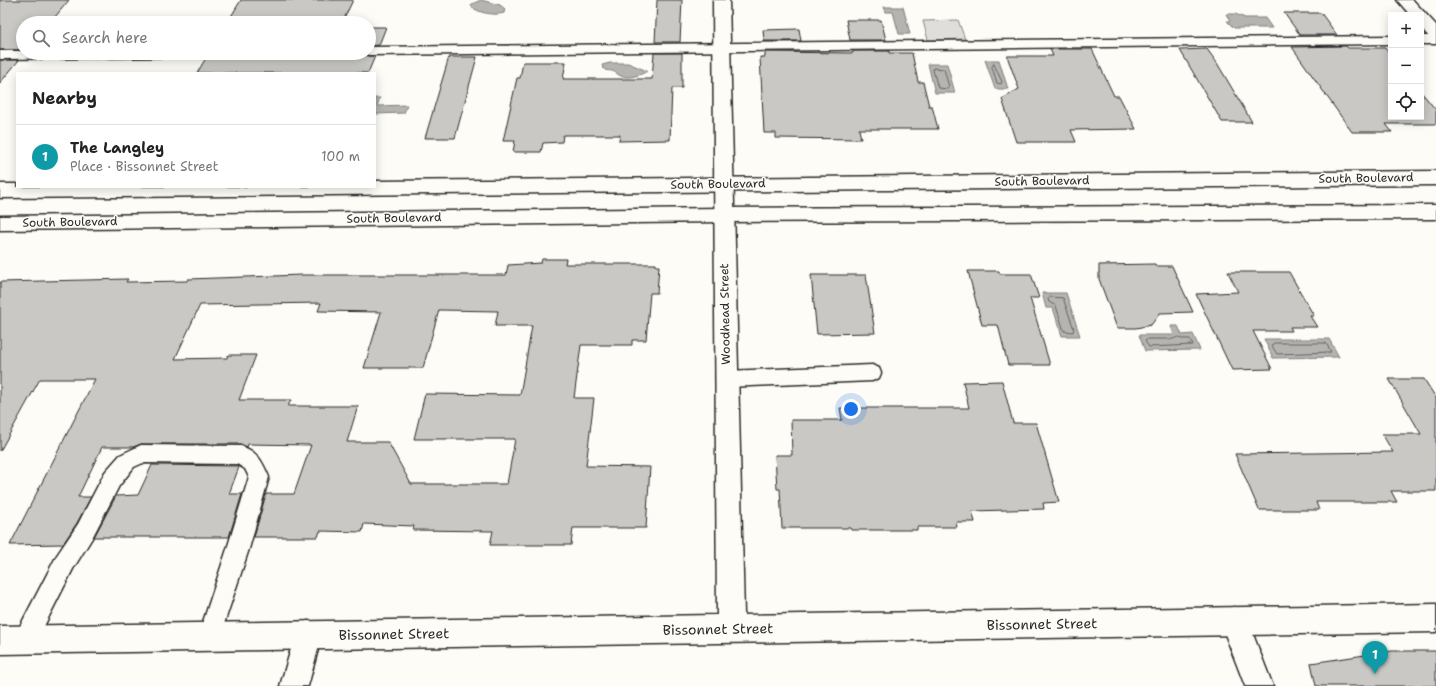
<!DOCTYPE html>
<meta charset="utf-8">
<style>
body{margin:0;font-family:"Shantell Sans",sans-serif;background:#f2f2f2;color:#222}
.controls{position:absolute;right:12px;top:12px;display:grid;overflow:hidden;border-radius:0px;box-shadow:0 2px 10px #0003}
.controls button{width:36px;height:36px;display:grid;place-items:center;padding:0;border:0;border-bottom:1px solid #e0e0e0;background:#fff;color:#222;font:20px sans-serif}
.you{position:absolute;left:851px;top:409px;width:14px;height:14px;margin:-10px;border:3px solid #fff;border-radius:50%;background:#1a73e8;box-shadow:0 0 0 6px #1a73e833}
.badge{display:grid;place-items:center;width:26px;height:26px;border-radius:50%;background:#c8321e;color:#fff;font-size:13px;font-weight:700}
.pin{position:absolute;translate:-50% -33px;filter:drop-shadow(0 1px 2px #0008)}
.pin::after{content:'';position:absolute;top:21px;width:14px;height:12px;background:inherit;clip-path:polygon(0 0,100% 0,50% 100%)}
.list{margin:0;padding:0;list-style:none}
h2{display:flex;justify-content:space-between;align-items:center;height:52px;margin:0;padding:0 16px;font-size:17px}
h2 small{font-size:13px;font-weight:400;color:#767676}
.list li{display:grid;grid-template-columns:26px 1fr auto;gap:12px;align-items:center;box-sizing:border-box;height:64px;padding:0 16px;border-top:1px solid #e0e0e0}
.list b{display:block;font-size:15px;white-space:nowrap}
.list p{margin:0;font-size:13px;white-space:nowrap;color:#767676}
.list em{font-size:13px;font-style:normal;color:#767676}
.icon{flex:none;width:22px;height:22px;fill:none;stroke:currentColor;stroke-width:2;stroke-linecap:round;stroke-linejoin:round}
.map{position:relative;flex:none;width:1436px;height:686px;overflow:hidden}
.search{position:absolute;background:#fff;box-shadow:0 2px 10px #0003;left:16px;top:16px;width:360px;height:44px;display:flex;align-items:center;gap:10px;box-sizing:border-box;padding:0 14px;border-radius:22px;color:#767676;font-size:15px}
.panel{position:absolute;background:#fff;box-shadow:0 2px 10px #0003;left:16px;top:72px;width:360px;height:116px;border-radius:0px}
.map>svg:first-child{display:block}
.green{fill:#dfdeda;stroke:#858482}
.water{fill:#b5b4b1;stroke:#7e7d7b}
.lines{fill:none;stroke-linecap:round;stroke-linejoin:round}
.shore{stroke:#626261;stroke-width:1}
.building{fill:#c9c8c4;stroke:#2b2b2b;fill-rule:evenodd}
.lane-casing{stroke:#2b2b2b;stroke-width:3}
.street-casing{stroke:#2b2b2b;stroke-width:3}
.secondary-casing{stroke:#2b2b2b;stroke-width:3}
.lane{fill:#fdfcf7;fill-rule:evenodd}
.street{fill:#fdfcf7;fill-rule:evenodd}
.secondary{fill:#fdfcf7;fill-rule:evenodd}
.labels{text-anchor:middle;dominant-baseline:central;stroke-width:3;stroke-linejoin:round;paint-order:stroke}
.street-label{font-size:12px;fill:#2b2b2b;stroke:#fdfcf7}
.near-street-label{font-size:14px;fill:#2b2b2b;stroke:#fdfcf7}
</style>
<div class="map">
<svg width="1436" height="686" viewBox="0 0 1436 686">
<rect width="100%" height="100%" fill="#fdfcf7"/>
<filter id="ink" filterUnits="userSpaceOnUse"><feTurbulence type="fractalNoise" baseFrequency=".025" numOctaves="2"/><feDisplacementMap in="SourceGraphic" scale="8" xChannelSelector="R" yChannelSelector="G"/><feConvolveMatrix kernelMatrix="1 2 1 2 8 2 1 2 1" color-interpolation-filters="sRGB"/></filter>
<g filter="url(#ink)">
<path class="green" d="M 958,20 L 965,39 L 928,40 L 923,21 Z"/>
<g class="water">
<path d="M 481,0 L 500,5 L 505,9 L 504,13 C 495,16 477,13 471,6 L 472,4 Z"/>
<path d="M 884,7 L 903,7 L 910,34 L 899,34 L 893,12 L 886,12 Z"/>
<path d="M 1226,14 L 1235,14 L 1245,18 L 1265,18 L 1272,28 L 1234,28 L 1227,21 L 1230,21 Z"/>
<path d="M 985,60 L 999,60 L 1008,89 L 995,89 Z"/>
<path d="M 610,63 L 628,63 L 647,71 C 642,75 628,79 621,76 C 618,75 616,72 612,71 C 607,70 604,72 602,65 Z"/>
<path d="M 928,64 L 947,64 L 955,93 L 935,93 Z"/>
<path d="M 375,98 L 380,98 L 377,106 L 407,105 L 404,113 L 375,114 Z"/>
<path d="M 1042,293 L 1066,293 L 1080,336 L 1062,336 L 1053,308 L 1046,308 Z"/>
<path d="M 1171,326 L 1178,326 L 1182,335 L 1193,334 L 1200,350 L 1145,351 L 1139,335 L 1174,335 Z"/>
<path d="M 1264,339 L 1329,339 L 1339,357 L 1273,358 Z"/>
</g>
<g class="lines">
<g class="shore">
<path d="M 994,64 L 1002,82 L 1001,84 L 997,83 L 992,67 Z"/>
<path d="M 934,68 L 944,69 L 949,87 L 948,89 L 938,88 L 933,70 Z"/>
<path d="M 1050,297 L 1063,298 L 1074,329 L 1073,332 L 1064,331 L 1056,306 L 1049,302 L 1048,299 Z"/>
<path d="M 1178,337 L 1182,339 L 1190,339 L 1193,345 L 1149,347 L 1145,341 L 1147,339 L 1173,339 Z"/>
<path d="M 1274,343 L 1326,343 L 1331,352 L 1277,354 L 1272,346 Z"/>
</g>
</g>
<g class="building">
<path d="M 0,0 L 69,0 L 50,23 L 23,23 L 23,50 L 0,50 Z"/>
<path d="M 241,0 L 353,0 L 342,23 L 227,23 Z"/>
<path d="M 657,0 L 682,0 L 680,42 L 655,42 Z"/>
<path d="M 1284,13 L 1321,13 L 1337,35 L 1300,35 Z"/>
<path d="M 846,20 L 881,20 L 886,40 L 850,40 Z"/>
<path d="M 369,27 L 386,27 L 379,45 L 369,46 Z"/>
<path d="M 799,29 L 801,41 L 764,41 L 763,30 Z"/>
<path d="M 1346,46 L 1348,48 L 1385,48 L 1391,56 L 1391,117 L 1421,117 L 1421,92 L 1436,110 L 1436,124 L 1386,124 L 1392,132 L 1352,132 L 1292,47 Z"/>
<path d="M 1050,49 L 1092,49 L 1114,96 L 1119,96 L 1136,129 L 1071,130 L 1076,142 L 1016,142 L 1002,99 L 1019,89 L 1007,56 L 1053,56 Z"/>
<path d="M 1207,49 L 1217,63 L 1252,122 L 1222,122 L 1180,50 Z"/>
<path d="M 853,51 L 889,51 L 889,53 L 912,53 L 918,82 L 923,82 L 929,106 L 932,106 L 938,129 L 859,129 L 861,139 L 776,138 L 776,133 L 764,133 L 760,57 L 765,57 L 765,52 L 853,53 Z"/>
<path d="M 209,53 L 363,53 L 368,56 L 375,56 L 368,73 L 197,73 Z"/>
<path d="M 654,53 L 682,53 L 682,88 L 672,88 L 670,140 L 619,141 L 620,135 L 563,135 L 562,142 L 543,143 L 541,152 L 513,152 L 515,141 L 503,141 L 517,78 L 520,78 L 523,62 L 566,62 L 563,79 L 652,79 Z"/>
<path d="M 449,57 L 477,57 L 455,138 L 425,138 Z"/>
<path d="M 0,60 L 19,60 L 0,83 Z"/>
<path d="M 542,259 L 566,259 L 565,264 L 656,264 L 656,266 L 659,266 L 657,293 L 650,293 L 646,340 L 632,340 L 632,345 L 581,345 L 574,398 L 594,398 L 586,466 L 650,467 L 646,528 L 573,528 L 571,545 L 490,545 L 493,531 L 413,530 L 414,526 L 364,524 L 362,532 L 320,531 L 318,537 L 254,537 L 266,494 L 294,494 L 311,445 L 248,444 L 247,447 L 241,444 L 141,444 L 133,447 L 102,447 L 78,497 L 91,497 L 77,523 L 63,544 L 10,545 L 95,379 L 40,379 L 0,451 L 0,282 L 128,279 L 126,282 L 187,281 L 188,279 L 302,275 L 506,275 L 508,265 L 541,263 ZM 321,303 L 318,311 L 381,312 L 364,368 L 423,368 L 439,310 L 498,311 L 495,326 L 532,326 L 520,395 L 425,394 L 414,439 L 515,439 L 507,484 L 411,484 L 388,442 L 347,442 L 358,406 L 288,406 L 291,400 L 239,400 L 256,355 L 228,355 L 227,358 L 175,359 L 200,305 Z"/>
<path d="M 1155,264 L 1156,266 L 1172,266 L 1193,312 L 1160,313 L 1151,325 L 1136,328 L 1117,328 L 1099,279 L 1099,265 Z"/>
<path d="M 968,271 L 999,271 L 1000,274 L 1031,274 L 1039,298 L 1030,298 L 1050,365 L 1008,365 L 998,325 L 982,325 Z"/>
<path d="M 1228,272 L 1289,272 L 1314,316 L 1310,316 L 1317,327 L 1290,327 L 1292,331 L 1253,331 L 1272,369 L 1232,370 L 1196,294 L 1238,292 Z"/>
<path d="M 811,275 L 866,275 L 875,333 L 817,334 Z"/>
<path d="M 1389,379 L 1424,379 L 1436,398 L 1436,491 L 1391,491 L 1397,502 L 1316,502 L 1319,510 L 1259,510 L 1235,454 L 1393,452 L 1382,434 L 1421,434 Z"/>
<path d="M 1002,381 L 1013,423 L 1036,423 L 1059,502 L 1043,503 L 1044,509 L 972,511 L 975,522 L 956,522 L 957,527 L 917,527 L 917,530 L 851,530 L 850,528 L 782,528 L 780,489 L 777,489 L 775,455 L 792,455 L 791,420 L 842,420 L 840,408 L 969,408 L 963,382 Z"/>
<path d="M 152,465 L 237,466 L 239,467 L 229,494 L 242,494 L 229,537 L 94,537 L 116,496 L 138,495 Z"/>
<path d="M 1392,651 L 1436,651 L 1436,686 L 1316,686 L 1311,663 Z"/>
</g>
<g class="lines">
<g class="lane-casing">
<g id="lane">
<path d="M 1391,36 L 1391,44 L 369,55 L 364,53 L 369,53 L 369,47 Z"/>
<rect x="1421" y="36" width="15" height="8"/>
<path d="M 0,51 L 23,51 L 23,53 L 179,53 L 177,56 L 172,57 L 0,59 Z"/>
<path d="M 872,365 L 879,368 L 881,373 L 879,378 L 872,381 L 726,387 L 719,385 L 717,379 L 719,373 L 726,371 Z"/>
<path d="M 141,445 L 241,446 C 258,452 262,461 269,477 L 249,549 L 217,645 L 209,648 L 201,645 L 198,637 L 227,549 L 249,477 L 245,469 L 237,464 L 143,463 L 134,467 L 119,486 L 92,538 L 73,569 L 33,648 L 25,651 L 17,648 L 14,640 L 17,632 L 57,555 L 78,524 L 105,472 L 120,455 Z"/>
</g>
</g>
<g class="street-casing">
<g id="street">
<path d="M 1436,171 L 1436,185 L 0,198 L 0,184 L 17,184 L 17,187 L 375,187 L 375,181 Z"/>
<path d="M 1436,205 L 1436,219 L 723,222 L 0,230 L 0,216 L 723,208 Z"/>
<path d="M 1234,607 L 1244,611 L 1273,686 L 1245,686 L 1220,621 L 1224,611 Z"/>
<path d="M 308,621 L 318,625 L 322,635 L 308,686 L 280,686 L 298,625 Z"/>
</g>
</g>
<g class="secondary-casing">
<g id="secondary">
<path d="M 713,0 L 729,0 L 744,615 L 1436,604 L 1436,632 L 0,654 L 0,626 L 717,615 Z"/>
<path d="M 1397,0 L 1413,0 L 1436,25 L 1436,40 L 1430,38 L 1421,28 L 1421,15 L 1410,15 Z"/>
</g>
</g>
<use href="#lane" class="lane"/>
<use href="#street" class="street"/>
<use href="#secondary" class="secondary"/>
</g>
</g>
<g class="labels">
<g class="street-label">
<text transform="translate(1366 178) rotate(-1)">South Boulevard</text>
<text transform="translate(1042 181) rotate(-1)">South Boulevard</text>
<text transform="translate(718 184) rotate(-1)">South Boulevard</text>
<text transform="translate(394 218) rotate(-1)">South Boulevard</text>
<text transform="translate(70 222) rotate(-1)">South Boulevard</text>
<text transform="translate(725 314) rotate(-91)">Woodhead Street</text>
</g>
<g class="near-street-label">
<text transform="translate(1042 624) rotate(-1)">Bissonnet Street</text>
<text transform="translate(718 629) rotate(-1)">Bissonnet Street</text>
<text transform="translate(394 634) rotate(-1)">Bissonnet Street</text>
</g>
</g>
</svg>
<div class="controls">
<button>+</button>
<button>−</button>
<button><svg class="icon" aria-label="locate" viewBox="0 0 24 24"><circle cx="12" cy="12" r="6"/><path d="M12 2v4M12 18v4M2 12h4M18 12h4"/></svg></button>
</div>
<div class="you"></div>
<div class="pin badge" style="left:1375px;top:674px;background:#0f9aa8">1</div>
<div class="search"><svg class="icon" aria-label="search" viewBox="0 0 24 24"><circle cx="10" cy="10" r="6"/><path d="M15 15l6 6"/></svg>Search here</div>
<section class="panel">
<h2>Nearby<small></small></h2>
<ul class="list">
<li><span class="badge" style="background:#0f9aa8">1</span><div><b>The Langley</b><p>Place · Bissonnet Street</p></div><em>100 m</em></li>
</ul>
</section>
</div>
